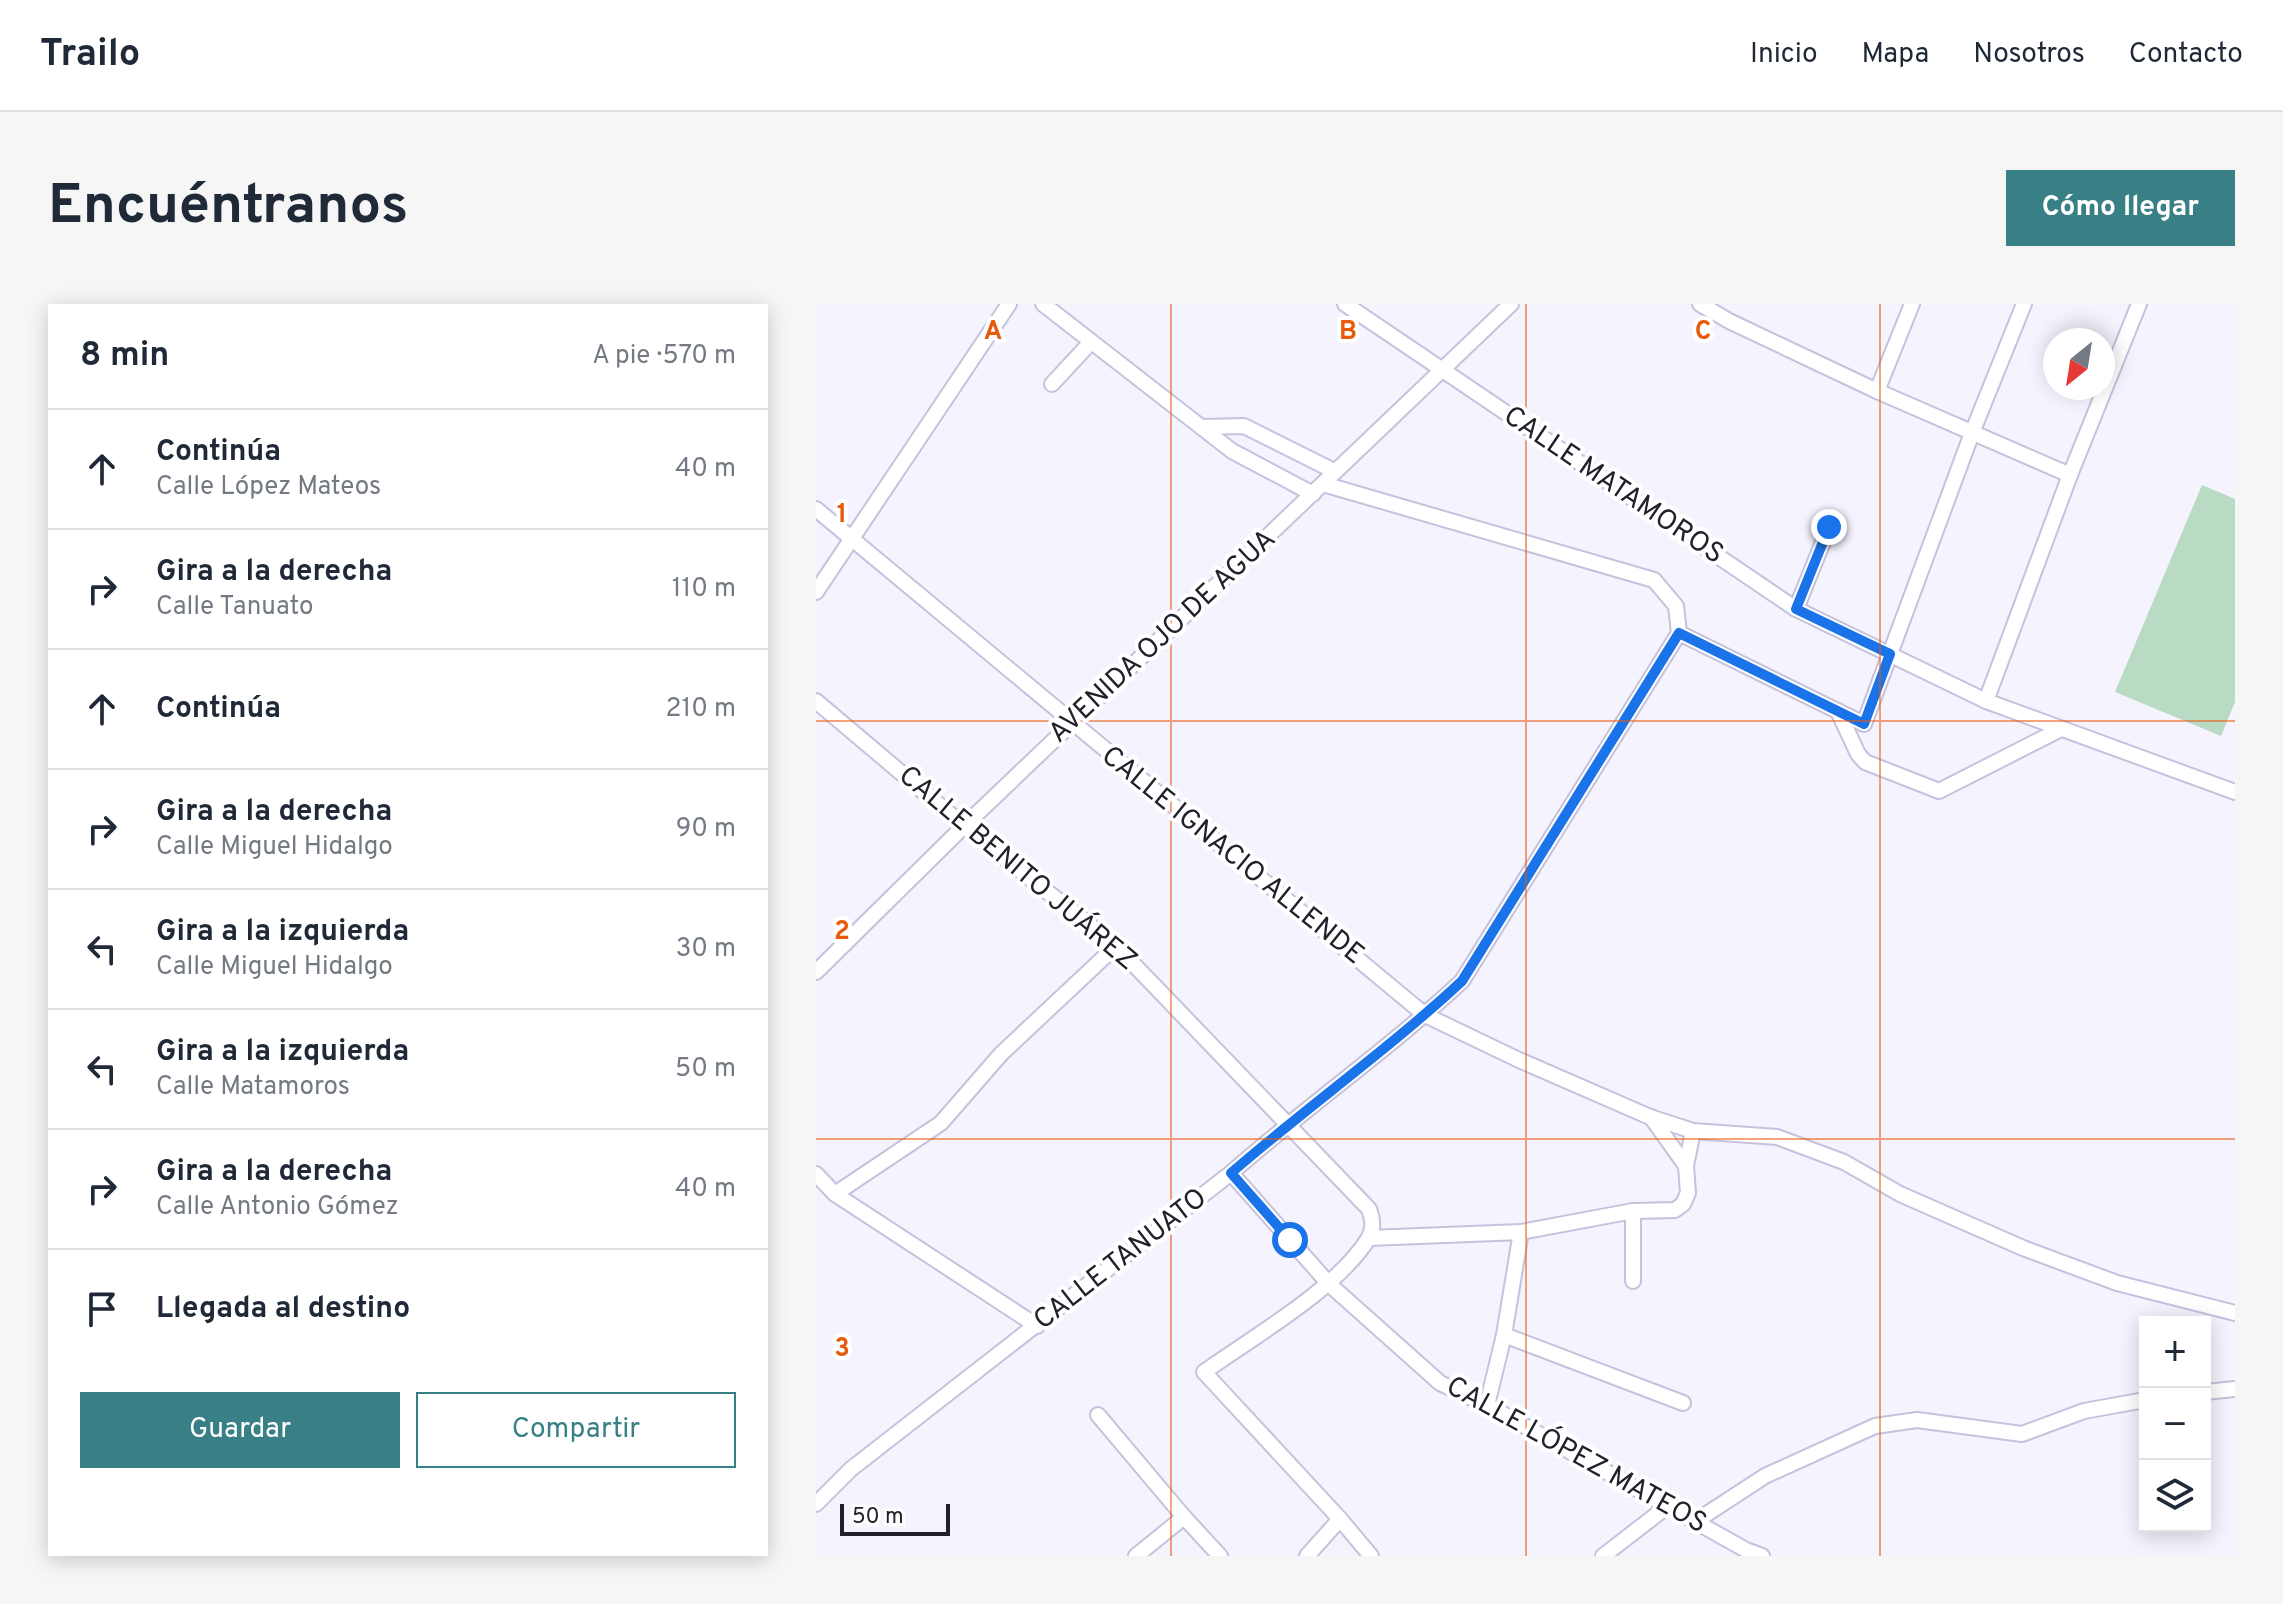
<!DOCTYPE html>
<html lang="es">
<meta charset="utf-8">
<style>
body{margin:0;font-family:Overpass,sans-serif;background:#f6f6f7;color:#1f2937}
.controls{position:absolute;right:24px;bottom:24px;display:grid;overflow:hidden;border-radius:0px;box-shadow:0 4px 20px #0003}
.controls button{width:72px;height:72px;display:grid;place-items:center;padding:0;border:0;border-bottom:2px solid #e0e1e3;background:#fff;color:#1f2937;font:40px sans-serif}
.compass{position:absolute;left:1227px;top:24px;width:72px;height:72px;border-radius:50%;background:#fff;box-shadow:0 4px 20px #0003;rotate:210deg}
.scale{position:absolute;left:24px;bottom:20px;width:110px;box-sizing:border-box;padding-left:8px;border:4px solid #22212b;border-top:0;font-size:22px;line-height:28px;white-space:nowrap;color:#22212b;-webkit-text-stroke:6px #fff;paint-order:stroke}
.stop{position:absolute;width:24px;height:24px;margin:-18px;border:6px solid #1a73e8;border-radius:50%;background:#fff}
.stop.end{background:#1a73e8;border-color:#fff;box-shadow:0 2px 8px #0008}
.list{margin:0;padding:0;list-style:none}
h2{display:flex;justify-content:space-between;align-items:center;height:104px;margin:0;padding:0 32px;font-size:34px}
h2 small{font-size:26px;font-weight:400;color:#747a83}
.list li{display:grid;grid-template-columns:52px 1fr auto;gap:24px;align-items:center;box-sizing:border-box;height:120px;padding:0 32px;border-top:2px solid #e0e1e3}
.list b{display:block;font-size:30px;white-space:nowrap}
.list p{margin:0;font-size:26px;white-space:nowrap;color:#747a83}
.list em{font-size:26px;font-style:normal;color:#747a83}
.actions{display:flex;gap:16px;padding:24px 32px}
.actions a{flex:1;padding:18px 0;border:2px solid #388086;border-radius:0px;text-align:center;font-size:28px;color:#388086}
.actions .main{background:#388086;color:#fff}
.icon{flex:none;width:44px;height:44px;fill:none;stroke:currentColor;stroke-width:2;stroke-linecap:round;stroke-linejoin:round}
.map{position:relative;flex:none;width:1419px;height:1252px;overflow:hidden;border-radius:0px}
header{display:flex;align-items:center;gap:48px;box-sizing:border-box;height:112px;padding:0 40px;background:#fff;border-bottom:2px solid #e0e1e3}
header strong{font-size:38px}
nav{display:flex;gap:44px;margin-inline-start:auto;font-size:28px}
.intro{display:flex;align-items:center;justify-content:space-between;box-sizing:border-box;height:192px;padding:0 48px}
h1{margin:0;font-size:56px}
.button{padding:20px 36px;border-radius:0px;background:#388086;color:#fff;font-size:28px;font-weight:700}
main{display:flex;gap:48px;padding:0 48px}
aside{flex:1;background:#fff;border-radius:0px;box-shadow:0 4px 20px #0003}
.map>svg:first-child{display:block}
.garden{fill:#b9dac3}
.lines{fill:none;stroke-linecap:round;stroke-linejoin:round}
.minor-casing{stroke:#c6c2dd;stroke-width:18}
.minor{stroke:#fff;stroke-width:14}
.route{stroke:#1a73e8;stroke-width:10}
.grid{fill:none;stroke:#e8590c;stroke-width:2;stroke-opacity:0.55}
.labels{text-anchor:middle;dominant-baseline:central;stroke-width:8;stroke-linejoin:round;paint-order:stroke}
.street-label{font-size:28px;fill:#22212b;stroke:#fff}
.grid-label{font-size:26px;text-anchor:middle;font-weight:bold;fill:#e8590c;stroke:#fff;stroke-width:8;stroke-linejoin:round;paint-order:stroke}
</style>
<header>
<strong>Trailo</strong>
<nav><a>Inicio</a><a>Mapa</a><a>Nosotros</a><a>Contacto</a></nav>
</header>
<div class="intro"><h1>Encuéntranos</h1><a class="button">Cómo llegar</a></div>
<main>
<aside>
<h2>8 min<small>A pie · 570 m</small></h2>
<ul class="list">
<li><svg class="icon" aria-label="ahead" viewBox="0 0 24 24"><path d="M12 20V5M6 11l6-6 6 6"/></svg><div><b>Continúa</b><p>Calle López Mateos</p></div><em>40 m</em></li>
<li><svg class="icon" aria-label="right" viewBox="0 0 24 24"><path d="M7 20v-9h11M14 6l5 5-5 5"/></svg><div><b>Gira a la derecha</b><p>Calle Tanuato</p></div><em>110 m</em></li>
<li><svg class="icon" aria-label="ahead" viewBox="0 0 24 24"><path d="M12 20V5M6 11l6-6 6 6"/></svg><div><b>Continúa</b></div><em>210 m</em></li>
<li><svg class="icon" aria-label="right" viewBox="0 0 24 24"><path d="M7 20v-9h11M14 6l5 5-5 5"/></svg><div><b>Gira a la derecha</b><p>Calle Miguel Hidalgo</p></div><em>90 m</em></li>
<li><svg class="icon" aria-label="left" viewBox="0 0 24 24"><path d="M17 20v-9H6M10 6l-5 5 5 5"/></svg><div><b>Gira a la izquierda</b><p>Calle Miguel Hidalgo</p></div><em>30 m</em></li>
<li><svg class="icon" aria-label="left" viewBox="0 0 24 24"><path d="M17 20v-9H6M10 6l-5 5 5 5"/></svg><div><b>Gira a la izquierda</b><p>Calle Matamoros</p></div><em>50 m</em></li>
<li><svg class="icon" aria-label="right" viewBox="0 0 24 24"><path d="M7 20v-9h11M14 6l5 5-5 5"/></svg><div><b>Gira a la derecha</b><p>Calle Antonio Gómez</p></div><em>40 m</em></li>
<li><svg class="icon" aria-label="arrive" viewBox="0 0 24 24"><path d="M6 21V4h12l-3 4 3 4H6"/></svg><div><b>Llegada al destino</b></div></li>
</ul>
<div class="actions"><a class="main">Guardar</a><a>Compartir</a></div>
</aside>
<div class="map">
<svg width="1419" height="1252" viewBox="0 0 1419 1252">
<rect width="100%" height="100%" fill="#f5f3fe"/>
<path class="garden" d="M 1386,181 L 1419,195 L 1419,398 L 1405,432 L 1299,388 Z"/>
<g class="lines">
<g class="minor-casing">
<g id="minor">
<path d="M 227,0 L 416,147 L 497,190"/>
<path d="M 529,0 L 980,305 L 1170,397 L 1419,488"/>
<path d="M 884,0 L 913,17 L 1061,87 L 1254,171"/>
<path d="M 236,80 L 275,38"/>
<path d="M 1061,87 L 1096,0"/>
<path d="M 386,123 L 428,122 L 518,167"/>
<path d="M 507,180 L 838,276 L 860,302 L 863,329 L 1048,420 L 1156,129 L 1208,0"/>
<path d="M 0,205 L 609,711 L 703,756 L 834,813 L 877,827 L 961,833 L 1028,858 L 1084,890 L 1207,944 L 1301,979 L 1419,1009"/>
<path d="M 0,288 L 193,0"/>
<path d="M 980,305 L 1013,223"/>
<path d="M 0,397 L 148,522 L 300,642 L 553,905 C 557,916 558,925 552,935 C 521,985 437,1033 388,1068 L 524,1215 L 555,1252"/>
<path d="M 1170,397 L 1254,171 L 1323,0"/>
<path d="M 1022,407 L 1042,450 L 1049,458 L 1123,487 L 1245,425"/>
<path d="M 0,668 L 148,522 L 695,0"/>
<path d="M 835,813 L 870,862"/>
<path d="M 415,869 L 513,980 L 624,1079 L 671,1101 L 930,1246 L 946,1252"/>
<path d="M 0,870 L 19,890 L 221,1022"/>
<path d="M 19,890 L 125,819 L 185,750 L 300,642"/>
<path d="M 817,907 L 817,977"/>
<path d="M 553,934 L 705,928 L 817,907 L 859,906 L 867,900 L 872,889 L 870,862 L 877,827"/>
<path d="M 688,1031 L 867,1099"/>
<path d="M 1389,1088 L 1419,1085"/>
<path d="M 671,1101 L 688,1031 L 705,928"/>
<path d="M 282,1111 L 368,1213 L 404,1252"/>
<path d="M 0,1200 L 35,1165 L 415,869 C 490,803 573,745 646,677 L 863,329"/>
<path d="M 880,1217 L 949,1172 L 1059,1122 L 1101,1116 L 1206,1130 L 1268,1107 L 1329,1096"/>
<path d="M 320,1252 L 368,1213"/>
<path d="M 491,1252 L 524,1215"/>
<path d="M 787,1252 L 853,1201"/>
</g>
</g>
<use href="#minor" class="minor"/>
</g>
<g class="lines">
<path class="route" d="M 474,936 L 415,869 C 491,803 573,745 646,677 L 863,329 L 1048,420 L 1074,350 L 980,305 L 1013,223"/>
</g>
<path class="grid" d="M 355,0 L 355,1252M 710,0 L 710,1252M 1064,0 L 1064,1252M 0,417 L 1419,417M 0,835 L 1419,835"/>
<g class="labels">
<g class="street-label">
<text transform="translate(797 182) rotate(34)">CALLE MATAMOROS</text>
<text transform="translate(347 333) rotate(-43)">AVENIDA OJO DE AGUA</text>
<text transform="translate(416 552) rotate(39)">CALLE IGNACIO ALLENDE</text>
<text transform="translate(201 565) rotate(40)">CALLE BENITO JUÁREZ</text>
<text transform="translate(305 956) rotate(-38)">CALLE TANUATO</text>
<text transform="translate(760 1152) rotate(29)">CALLE LÓPEZ MATEOS</text>
</g>
</g>
<g class="grid-label">
<text x="177" y="35">A</text>
<text x="532" y="35">B</text>
<text x="887" y="35">C</text>
<text x="26" y="218">1</text>
<text x="26" y="635">2</text>
<text x="26" y="1052">3</text>
</g>
</svg>
<div class="controls">
<button>+</button>
<button>−</button>
<button><svg class="icon" aria-label="layers" viewBox="0 0 24 24"><path d="M12 4l9 5-9 5-9-5zM3 14l9 5 9-5"/></svg></button>
</div>
<svg class="compass" viewBox="-18 -18 36 36"><path d="M0-13l5 13h-10z" fill="#e53935"/><path d="M0 13l5-13h-10z" fill="#747a83"/></svg>
<div class="scale">50 m</div>
<div class="stop" style="left:474px;top:936px"></div>
<div class="stop end" style="left:1013px;top:223px"></div>
</div>
</main>
